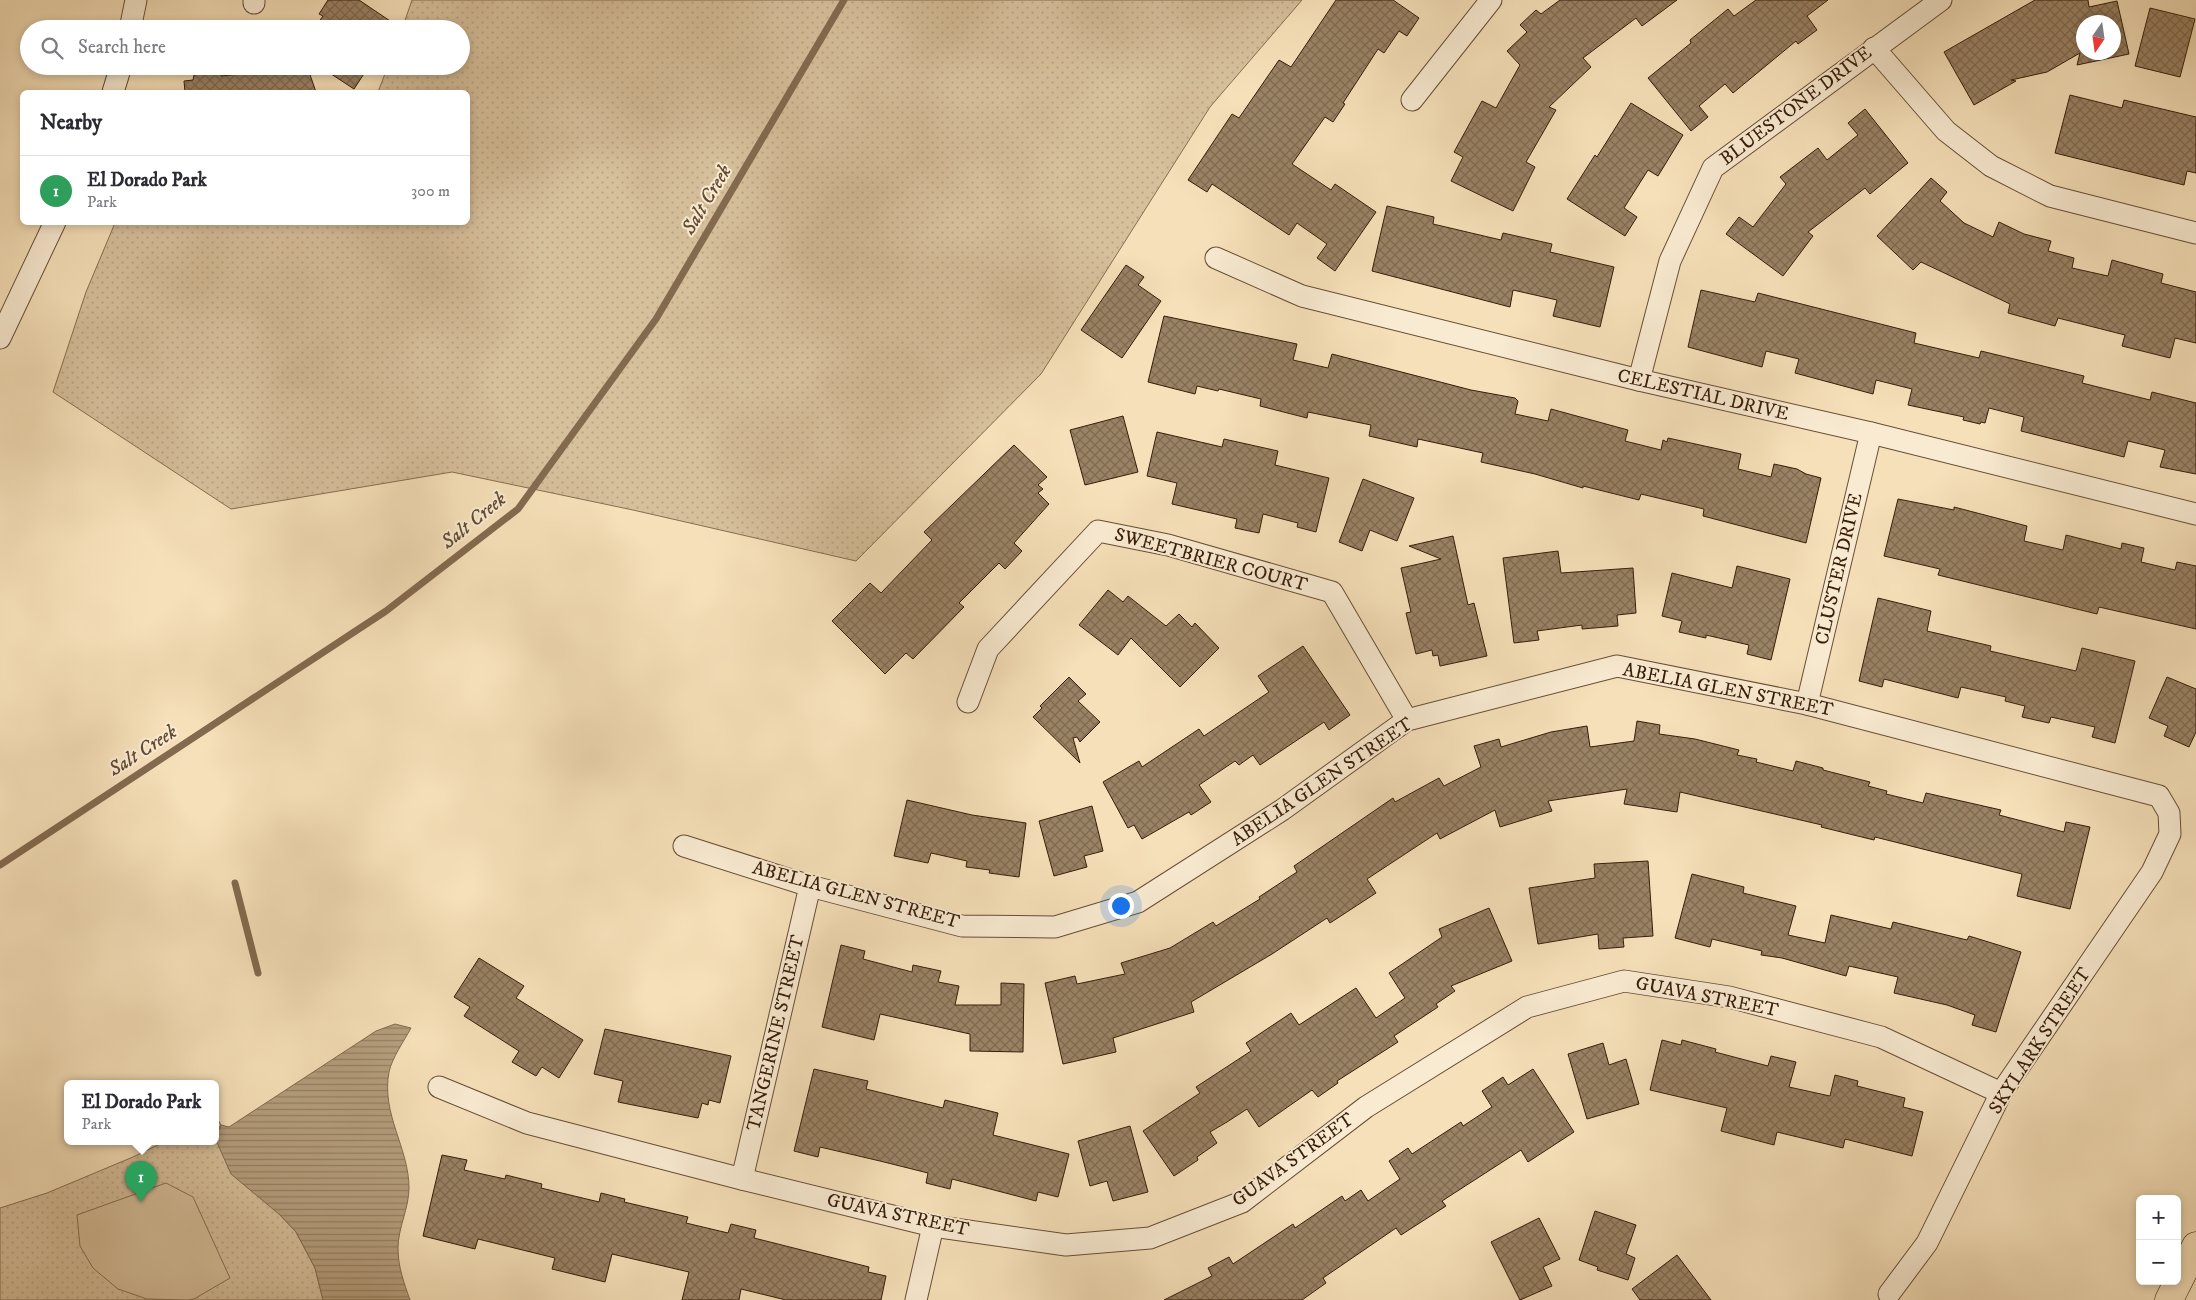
<!DOCTYPE html>
<meta charset="utf-8">
<style>
body{margin:0;font-family:"IM FELL DW Pica",serif;background:#f2f2f3;color:#2b2b33}
.controls{position:absolute;right:15px;bottom:15px;display:grid;overflow:hidden;border-radius:8px;box-shadow:0 2px 8px #0003}
.controls button{width:45px;height:45px;display:grid;place-items:center;padding:0;border:0;border-bottom:1px solid #e1e1e2;background:#fff;color:#2b2b33;font:25px sans-serif}
.compass{position:absolute;left:2076px;top:15px;width:45px;height:45px;border-radius:50%;background:#fff;box-shadow:0 2px 8px #0003;rotate:193deg}
.you{position:absolute;left:1120px;top:905px;width:18px;height:18px;margin:-12px;border:4px solid #fff;border-radius:50%;background:#1a73e8;box-shadow:0 0 0 8px #1a73e833}
.badge{display:grid;place-items:center;width:32px;height:32px;border-radius:50%;background:#8f2418;color:#fff;font-size:16px;font-weight:700}
.pin{position:absolute;translate:-50% -41px;filter:drop-shadow(0 1px 2px #0008)}
.pin::after{content:'';position:absolute;top:26px;width:18px;height:15px;background:inherit;clip-path:polygon(0 0,100% 0,50% 100%)}
.popup{position:absolute;left:64px;top:1080px;width:155px;height:65px;box-sizing:border-box;display:grid;place-content:center;border-radius:8px;background:#fff;filter:drop-shadow(0 1px 4px #0005);font-size:16px;white-space:nowrap;color:#7c7c81}
.popup b{font-size:19px;color:#2b2b33}
.popup::after{content:'';position:absolute;left:50%;top:100%;margin-left:-10px;border:10px solid transparent;border-top-color:#fff}
.list{margin:0;padding:0;list-style:none}
h2{display:flex;justify-content:space-between;align-items:center;height:65px;margin:0;padding:0 20px;font-size:21px}
h2 small{font-size:16px;font-weight:400;color:#7c7c81}
.list li{display:grid;grid-template-columns:32px 1fr auto;gap:15px;align-items:center;box-sizing:border-box;height:70px;padding:0 20px;border-top:1px solid #e1e1e2}
.list b{display:block;font-size:19px;white-space:nowrap}
.list p{margin:0;font-size:16px;white-space:nowrap;color:#7c7c81}
.list em{font-size:16px;font-style:normal;color:#7c7c81}
.icon{flex:none;width:28px;height:28px;fill:none;stroke:currentColor;stroke-width:2;stroke-linecap:round;stroke-linejoin:round}
.map{position:relative;flex:none;width:2196px;height:1300px;overflow:hidden}
.search{position:absolute;background:#fff;box-shadow:0 2px 8px #0003;left:20px;top:20px;width:450px;height:55px;display:flex;align-items:center;gap:12px;box-sizing:border-box;padding:0 18px;border-radius:28px;color:#7c7c81;font-size:19px}
.panel{position:absolute;background:#fff;box-shadow:0 2px 8px #0003;left:20px;top:90px;width:450px;height:135px;border-radius:8px}
.map>svg:first-child{display:block}
.grass{fill:url(#grass-dots);stroke:#866e52}
.garden{fill:#d6bf9b;stroke:#866e52}
.water{fill:url(#water-rules);stroke:#836a4f}
.lines{fill:none;stroke-linecap:round;stroke-linejoin:round}
.stream{stroke:#836a4f;stroke-width:7}
.building{fill:url(#building-cross-hatch);stroke:#371d09;fill-rule:evenodd}
.minor-casing{stroke:#674e35;stroke-width:23}
.major-casing{stroke:#371d09;stroke-width:29}
.minor{stroke:#f9ebd2;stroke-width:21}
.major{stroke:#f6e0b9;stroke-width:28}
.labels{text-anchor:middle;dominant-baseline:central;stroke-width:4;stroke-linejoin:round;paint-order:stroke}
.street-label{font-size:19px;fill:#371d09;stroke:#f9ebd2}
.water-label{font-size:20px;font-style:italic;fill:#634a32;stroke:#f9ebd2}
</style>
<div class="map">
<svg width="2196" height="1300" viewBox="0 0 2196 1300">
<defs>
<pattern id="grass-dots" width="8" height="8" patternUnits="userSpaceOnUse" patternTransform="scale(1.25)"><rect width="8" height="8" fill="#d6bf9b"/><path d="M2 2h.1M6 6h.1" fill="none" stroke="#b8a484" stroke-width="1.8" stroke-linecap="round"/></pattern>
<pattern id="water-rules" width="6" height="5" patternUnits="userSpaceOnUse" patternTransform="scale(1.25)"><rect width="6" height="5" fill="#b59e7d"/><path d="M0 2.5h6" fill="none" stroke="#948065"/></pattern>
<pattern id="building-cross-hatch" width="8" height="8" patternUnits="userSpaceOnUse" patternTransform="scale(1.25)"><rect width="8" height="8" fill="#9a8265"/><path d="M0 0l8 8M0 8l8-8" fill="none" stroke="#7e6a51"/></pattern>
</defs>
<rect width="100%" height="100%" fill="#f6e0b9"/>
<filter id="stains"><feTurbulence type="fractalNoise" baseFrequency=".004" numOctaves="4"/><feColorMatrix values="0 0 0 0 .2 0 0 0 0 .09 0 0 0 0 .02 0 0 0 .5 -.17"/></filter>
<radialGradient id="worn" r=".72"><stop offset=".6" stop-color="#630" stop-opacity="0"/><stop offset="1" stop-color="#630" stop-opacity=".3"/></radialGradient>
<g class="grass">
<path d="M 412,0 L 1302,0 L 1210,107 L 1041,374 L 856,561 L 633,510 L 452,472 L 231,509 L 53,392 L 86,292 L 115,223 L 468,222 L 468,92 L 378,92 L 388,66 L 461,66 L 461,29 L 402,29 Z"/>
<path d="M 215,1115 L 221,1125 L 217,1131 L 280,1215 L 296,1232 L 315,1268 L 323,1300 L 0,1300 L 0,1208 L 47,1193 L 133,1157 L 166,1141 L 215,1141 Z"/>
</g>
<path class="garden" d="M 166,1183 L 193,1197 L 230,1278 L 194,1299 L 188,1300 L 147,1299 L 118,1289 L 93,1268 L 80,1246 L 77,1215 Z"/>
<path class="water" d="M 395,1024 L 411,1028 C 404,1041 392,1058 389,1072 C 381,1114 409,1148 409,1188 C 409,1208 398,1228 398,1248 C 398,1267 404,1283 410,1300 L 323,1300 L 315,1268 L 296,1232 L 280,1215 L 231,1174 L 215,1138 L 221,1125 L 229,1127 L 376,1031 Z"/>
<g class="lines">
<g class="stream">
<path d="M 0,865 L 386,611 L 518,509 L 656,319 L 844,0"/>
<path d="M 235,883 L 258,973"/>
</g>
</g>
<g class="building">
<path d="M 328,0 L 359,0 L 402,29 L 314,29 L 323,16 L 319,14 Z"/>
<path d="M 1336,0 L 1393,0 L 1419,18 L 1407,36 L 1399,31 L 1384,53 L 1378,49 L 1343,103 L 1345,104 L 1333,122 L 1325,117 L 1292,164 L 1331,190 L 1335,184 L 1376,212 L 1335,271 L 1317,258 L 1327,244 L 1297,223 L 1289,235 L 1212,184 L 1207,192 L 1188,180 L 1232,114 L 1239,118 L 1279,60 L 1291,67 Z"/>
<path d="M 1560,0 L 1677,0 L 1642,26 L 1636,18 L 1583,58 L 1591,67 L 1549,107 L 1556,110 L 1526,162 L 1535,167 L 1513,211 L 1451,181 L 1463,157 L 1454,152 L 1482,101 L 1496,108 L 1520,65 L 1507,51 L 1527,32 L 1520,25 L 1536,10 L 1541,14 Z"/>
<path d="M 1756,0 L 1828,0 L 1807,16 L 1817,30 L 1798,44 L 1796,41 L 1733,93 L 1725,84 L 1699,106 L 1708,117 L 1691,131 L 1648,78 L 1691,43 L 1690,40 L 1728,9 L 1734,16 Z"/>
<path d="M 2035,0 L 2088,0 L 2089,7 L 2117,1 L 2129,54 L 2077,65 L 2080,53 L 2047,72 L 2011,80 L 2016,81 L 1974,105 L 1944,52 ZM 2084,22 L 2114,22 L 2114,52 L 2084,52 Z"/>
<path d="M 2150,8 L 2195,19 L 2180,77 L 2135,66 Z"/>
<path d="M 196,66 L 223,66 L 221,76 L 258,72 L 275,66 L 307,66 L 316,92 L 185,92 L 184,81 L 193,80 Z"/>
<path d="M 319,66 L 369,66 L 354,89 Z"/>
<path d="M 2070,95 L 2122,108 L 2124,100 L 2196,117 L 2196,173 L 2187,171 L 2184,185 L 2055,153 Z"/>
<path d="M 1631,103 L 1683,135 L 1658,176 L 1648,170 L 1624,208 L 1637,217 L 1625,236 L 1567,199 L 1595,155 L 1597,157 Z"/>
<path d="M 1865,109 L 1908,163 L 1870,194 L 1865,188 L 1808,232 L 1813,236 L 1783,276 L 1726,234 L 1739,217 L 1753,227 L 1786,184 L 1780,177 L 1818,148 L 1827,160 L 1858,135 L 1848,123 Z"/>
<path d="M 1931,178 L 1947,192 L 1940,201 L 1964,223 L 1993,237 L 1999,222 L 2024,234 L 2051,241 L 2048,251 L 2074,258 L 2072,268 L 2108,276 L 2112,260 L 2163,274 L 2161,283 L 2196,292 L 2196,343 L 2175,338 L 2170,358 L 2122,346 L 2125,335 L 2058,318 L 2055,326 L 2008,313 L 2010,304 L 1921,262 L 1913,270 L 1877,236 Z"/>
<path d="M 1387,206 L 1434,217 L 1433,224 L 1501,240 L 1503,233 L 1552,244 L 1550,252 L 1614,267 L 1600,327 L 1553,316 L 1557,300 L 1513,290 L 1510,307 L 1372,271 Z"/>
<path d="M 1126,265 L 1144,277 L 1138,285 L 1161,301 L 1122,358 L 1081,330 Z"/>
<path d="M 1701,290 L 1755,302 L 1758,293 L 1916,333 L 1914,343 L 1979,358 L 1981,351 L 2084,376 L 2082,383 L 2150,400 L 2152,392 L 2196,403 L 2196,474 L 2160,467 L 2165,450 L 2128,441 L 2124,457 L 2021,431 L 2024,417 L 1989,408 L 1985,423 L 1981,422 L 1980,424 L 1963,420 L 1964,417 L 1908,405 L 1912,389 L 1876,380 L 1873,394 L 1795,373 L 1799,359 L 1766,351 L 1762,367 L 1688,347 Z"/>
<path d="M 1164,316 L 1297,344 L 1293,360 L 1328,368 L 1332,354 L 1471,390 L 1515,398 L 1518,401 L 1515,414 L 1548,421 L 1551,409 L 1628,430 L 1625,441 L 1661,450 L 1663,440 L 1667,442 L 1668,438 L 1741,454 L 1738,469 L 1771,477 L 1774,464 L 1797,469 L 1806,474 L 1821,478 L 1806,543 L 1703,516 L 1704,509 L 1641,494 L 1639,500 L 1583,486 L 1583,488 L 1535,474 L 1481,462 L 1483,453 L 1418,439 L 1417,447 L 1369,436 L 1371,425 L 1308,412 L 1307,418 L 1260,406 L 1261,399 L 1219,389 L 1218,391 L 1197,386 L 1195,394 L 1148,382 Z"/>
<path d="M 1123,416 L 1138,472 L 1085,485 L 1070,430 Z"/>
<path d="M 1157,432 L 1222,447 L 1224,439 L 1278,451 L 1275,465 L 1329,478 L 1316,532 L 1297,527 L 1298,523 L 1263,514 L 1259,533 L 1235,528 L 1237,519 L 1172,504 L 1177,483 L 1147,476 Z"/>
<path d="M 1014,445 L 1047,477 L 1038,485 L 1043,489 L 1038,493 L 1049,504 L 1014,543 L 1022,551 L 1005,569 L 999,563 L 959,603 L 964,607 L 913,659 L 906,653 L 885,674 L 832,621 L 870,583 L 881,593 L 932,540 L 924,532 Z"/>
<path d="M 1363,479 L 1414,498 L 1397,541 L 1370,530 L 1362,551 L 1339,542 Z"/>
<path d="M 1898,499 L 1954,510 L 1954,507 L 2027,526 L 2024,541 L 2063,550 L 2066,535 L 2121,549 L 2122,543 L 2144,548 L 2141,562 L 2175,570 L 2177,562 L 2196,566 L 2196,629 L 2099,607 L 2097,614 L 1938,575 L 1940,569 L 1884,556 Z"/>
<path d="M 1453,536 L 1468,605 L 1474,603 L 1487,656 L 1440,666 L 1438,655 L 1433,656 L 1432,650 L 1416,654 L 1406,613 L 1411,612 L 1401,568 L 1441,559 L 1409,546 Z"/>
<path d="M 1558,551 L 1561,573 L 1633,568 L 1636,613 L 1617,615 L 1618,626 L 1582,629 L 1582,625 L 1537,631 L 1539,640 L 1514,643 L 1503,558 Z"/>
<path d="M 1737,566 L 1790,579 L 1771,660 L 1747,654 L 1749,645 L 1706,635 L 1706,638 L 1679,632 L 1682,621 L 1662,616 L 1672,573 L 1732,588 Z"/>
<path d="M 1108,590 L 1123,602 L 1128,596 L 1166,626 L 1179,614 L 1192,627 L 1195,623 L 1219,648 L 1180,687 L 1131,638 L 1118,655 L 1079,625 Z"/>
<path d="M 1878,598 L 1931,611 L 1927,631 L 1991,646 L 1990,651 L 2076,671 L 2082,648 L 2135,661 L 2115,743 L 2092,737 L 2095,727 L 2051,717 L 2049,723 L 2022,717 L 2025,706 L 2005,701 L 2006,697 L 1961,687 L 1958,698 L 1884,679 L 1882,687 L 1859,681 Z"/>
<path d="M 1303,646 L 1350,715 L 1329,730 L 1324,722 L 1260,765 L 1253,755 L 1239,765 L 1235,761 L 1199,785 L 1211,802 L 1191,815 L 1189,812 L 1142,839 L 1134,825 L 1128,828 L 1103,782 L 1139,761 L 1142,767 L 1199,729 L 1204,736 L 1269,692 L 1258,676 Z"/>
<path d="M 1069,677 L 1086,694 L 1078,701 L 1100,722 L 1080,742 L 1077,737 L 1073,738 L 1080,763 L 1033,717 L 1042,708 L 1040,706 Z"/>
<path d="M 2167,677 L 2196,689 L 2196,732 L 2189,747 L 2164,736 L 2168,726 L 2149,718 Z"/>
<path d="M 1637,721 L 1660,725 L 1659,734 L 1695,739 L 1739,750 L 1737,755 L 1757,759 L 1756,762 L 1793,771 L 1796,761 L 1823,768 L 1823,770 L 1870,782 L 1868,786 L 1887,791 L 1886,794 L 1923,803 L 1926,793 L 2001,810 L 1999,815 L 2064,832 L 2066,822 L 2090,827 L 2070,909 L 2017,896 L 2022,874 L 1875,837 L 1874,840 L 1821,827 L 1822,825 L 1680,792 L 1677,812 L 1624,804 L 1627,789 L 1548,801 L 1552,811 L 1500,827 L 1495,810 L 1440,839 L 1437,833 L 1367,879 L 1376,893 L 1330,923 L 1327,918 L 1272,954 L 1191,1002 L 1194,1012 L 1113,1038 L 1116,1052 L 1063,1064 L 1045,983 L 1075,976 L 1077,984 L 1125,974 L 1121,963 L 1170,948 L 1213,922 L 1216,926 L 1260,899 L 1259,897 L 1297,872 L 1294,866 L 1393,798 L 1395,802 L 1439,778 L 1444,786 L 1481,767 L 1474,746 L 1499,739 L 1501,747 L 1551,732 L 1587,726 L 1590,747 L 1634,741 Z"/>
<path d="M 907,800 L 972,815 L 1026,823 L 1019,877 L 989,873 L 990,870 L 966,867 L 967,861 L 931,853 L 928,863 L 894,856 Z"/>
<path d="M 1092,806 L 1103,851 L 1084,856 L 1087,867 L 1054,876 L 1039,821 Z"/>
<path d="M 1648,861 L 1653,936 L 1623,938 L 1624,947 L 1599,949 L 1598,934 L 1538,944 L 1529,888 L 1595,878 L 1594,864 Z"/>
<path d="M 1692,874 L 1744,887 L 1743,893 L 1796,906 L 1788,935 L 1825,943 L 1831,915 L 1891,929 L 1893,922 L 1967,940 L 1969,936 L 2021,952 L 1996,1032 L 1972,1025 L 1975,1015 L 1947,1005 L 1894,993 L 1898,977 L 1849,966 L 1846,976 L 1782,958 L 1761,955 L 1762,951 L 1712,939 L 1710,947 L 1675,938 Z"/>
<path d="M 1489,908 L 1512,961 L 1451,986 L 1455,991 L 1436,1004 L 1438,1007 L 1394,1036 L 1398,1042 L 1337,1081 L 1338,1083 L 1318,1097 L 1312,1090 L 1259,1127 L 1247,1109 L 1227,1122 L 1210,1132 L 1217,1143 L 1197,1157 L 1198,1160 L 1174,1176 L 1143,1131 L 1200,1093 L 1196,1087 L 1251,1051 L 1246,1043 L 1291,1013 L 1299,1025 L 1356,988 L 1376,1018 L 1405,998 L 1389,973 L 1442,937 L 1439,929 Z"/>
<path d="M 841,945 L 865,951 L 863,959 L 912,972 L 913,965 L 941,971 L 938,982 L 959,986 L 955,1005 L 1001,1005 L 1001,983 L 1024,984 L 1023,1052 L 970,1051 L 970,1034 L 880,1014 L 874,1040 L 822,1027 Z"/>
<path d="M 479,958 L 524,986 L 516,998 L 583,1040 L 559,1078 L 542,1067 L 536,1076 L 512,1062 L 519,1051 L 464,1016 L 470,1007 L 454,997 Z"/>
<path d="M 605,1029 L 731,1056 L 720,1103 L 709,1100 L 708,1105 L 702,1103 L 698,1118 L 618,1102 L 623,1081 L 594,1074 Z"/>
<path d="M 1662,1040 L 1681,1045 L 1682,1040 L 1716,1049 L 1715,1052 L 1768,1066 L 1771,1056 L 1796,1062 L 1789,1087 L 1830,1096 L 1835,1075 L 1858,1081 L 1857,1086 L 1905,1098 L 1903,1107 L 1923,1112 L 1912,1156 L 1845,1139 L 1843,1148 L 1777,1132 L 1774,1145 L 1721,1131 L 1727,1108 L 1650,1090 Z"/>
<path d="M 1603,1043 L 1609,1065 L 1626,1059 L 1639,1104 L 1587,1119 L 1568,1054 Z"/>
<path d="M 814,1069 L 868,1081 L 866,1089 L 943,1108 L 945,1100 L 998,1113 L 993,1135 L 1069,1154 L 1058,1197 L 1038,1192 L 1036,1201 L 952,1179 L 950,1189 L 926,1183 L 928,1173 L 880,1161 L 820,1147 L 818,1157 L 794,1151 Z"/>
<path d="M 1533,1069 L 1574,1132 L 1528,1162 L 1521,1150 L 1442,1201 L 1446,1206 L 1401,1235 L 1396,1228 L 1323,1278 L 1326,1283 L 1302,1300 L 1164,1300 L 1212,1276 L 1208,1268 L 1229,1257 L 1233,1264 L 1293,1224 L 1295,1228 L 1342,1196 L 1345,1201 L 1361,1190 L 1368,1201 L 1400,1179 L 1389,1161 L 1408,1148 L 1412,1154 L 1461,1122 L 1463,1126 L 1492,1107 L 1482,1091 L 1503,1077 L 1508,1085 Z"/>
<path d="M 1130,1126 L 1148,1192 L 1113,1201 L 1107,1181 L 1090,1186 L 1078,1141 Z"/>
<path d="M 442,1155 L 467,1160 L 464,1170 L 505,1179 L 506,1175 L 542,1184 L 541,1188 L 599,1202 L 601,1193 L 625,1199 L 624,1202 L 688,1217 L 686,1223 L 728,1233 L 731,1224 L 756,1230 L 754,1238 L 869,1267 L 868,1272 L 886,1276 L 881,1300 L 786,1300 L 741,1289 L 739,1300 L 682,1300 L 689,1272 L 612,1254 L 605,1282 L 552,1269 L 555,1258 L 478,1239 L 475,1249 L 423,1236 Z"/>
<path d="M 1595,1211 L 1636,1225 L 1626,1254 L 1635,1258 L 1628,1280 L 1597,1270 L 1598,1267 L 1579,1260 Z"/>
<path d="M 1539,1218 L 1560,1259 L 1543,1267 L 1552,1286 L 1520,1300 L 1491,1242 Z"/>
<path d="M 1677,1255 L 1711,1300 L 1640,1300 L 1632,1289 Z"/>
</g>
<g class="lines">
<g class="minor-casing">
<g id="minor">
<path d="M 254,3 L 254,0"/>
<path d="M 130,29 L 136,0"/>
<path d="M 1874,48 L 1946,131 L 1991,166 L 2050,196 L 2196,233"/>
<path d="M 113,92 L 121,66"/>
<path d="M 1412,100 L 1491,0"/>
<path d="M 1216,258 L 1302,296 L 1639,380 L 1871,433 L 2196,514"/>
<path d="M 0,338 L 55,222"/>
<path d="M 1639,380 L 1670,261 L 1713,168 L 1941,0"/>
<path d="M 968,702 L 988,649 L 1098,531 L 1168,545 L 1332,592 L 1407,720"/>
<path d="M 1807,704 L 1871,433"/>
<path d="M 684,846 L 810,886 L 962,926 L 1055,927 L 1138,902 L 1282,810 L 1407,720 L 1617,666 L 1807,704 L 2159,796 L 2169,813 L 2170,834 L 2152,872 L 2001,1093 L 1927,1243 L 1889,1294"/>
<path d="M 439,1087 L 527,1123 L 742,1179 L 933,1226 L 1066,1245 L 1150,1238 L 1242,1202 L 1366,1107 L 1527,1007 L 1624,981 L 1729,997 L 1881,1037 L 2001,1093"/>
<path d="M 742,1179 L 810,886"/>
<path d="M 916,1300 L 933,1226"/>
</g>
</g>
<g class="major-casing">
<path id="major" d="M 2169,1300 L 2196,1246"/>
</g>
<use href="#minor" class="minor"/>
<use href="#major" class="major"/>
</g>
<g class="labels">
<g class="street-label">
<text transform="translate(1796 106) rotate(-37)">BLUESTONE DRIVE</text>
<text transform="translate(1703 395) rotate(13)">CELESTIAL DRIVE</text>
<text transform="translate(1211 560) rotate(15)">SWEETBRIER COURT</text>
<text transform="translate(1839 569) rotate(-77)">CLUSTER DRIVE</text>
<text transform="translate(1728 690) rotate(11)">ABELIA GLEN STREET</text>
<text transform="translate(1322 782) rotate(-34)">ABELIA GLEN STREET</text>
<text transform="translate(856 895) rotate(15)">ABELIA GLEN STREET</text>
<text transform="translate(1707 997) rotate(11)">GUAVA STREET</text>
<text transform="translate(776 1033) rotate(-77)">TANGERINE STREET</text>
<text transform="translate(2040 1041) rotate(-57)">SKYLARK STREET</text>
<text transform="translate(1293 1160) rotate(-36)">GUAVA STREET</text>
<text transform="translate(898 1215) rotate(12)">GUAVA STREET</text>
</g>
<g class="water-label">
<text transform="translate(707 200) rotate(-59)">Salt Creek</text>
<text transform="translate(474 521) rotate(-39)">Salt Creek</text>
<text transform="translate(143 751) rotate(-33)">Salt Creek</text>
</g>
</g>
<rect width="100%" height="100%" filter="url(#stains)"/>
<rect width="100%" height="100%" fill="url(#worn)"/>
</svg>
<div class="controls">
<button>+</button>
<button>−</button>
</div>
<svg class="compass" viewBox="-18 -18 36 36"><path d="M0-13l5 13h-10z" fill="#e53935"/><path d="M0 13l5-13h-10z" fill="#7c7c81"/></svg>
<div class="you"></div>
<div class="pin badge" style="left:141px;top:1202px;background:#2e9e5b">1</div>
<div class="popup"><b>El Dorado Park</b>Park</div>
<div class="search"><svg class="icon" aria-label="search" viewBox="0 0 24 24"><circle cx="10" cy="10" r="6"/><path d="M15 15l6 6"/></svg>Search here</div>
<section class="panel">
<h2>Nearby<small></small></h2>
<ul class="list">
<li><span class="badge" style="background:#2e9e5b">1</span><div><b>El Dorado Park</b><p>Park</p></div><em>300 m</em></li>
</ul>
</section>
</div>
